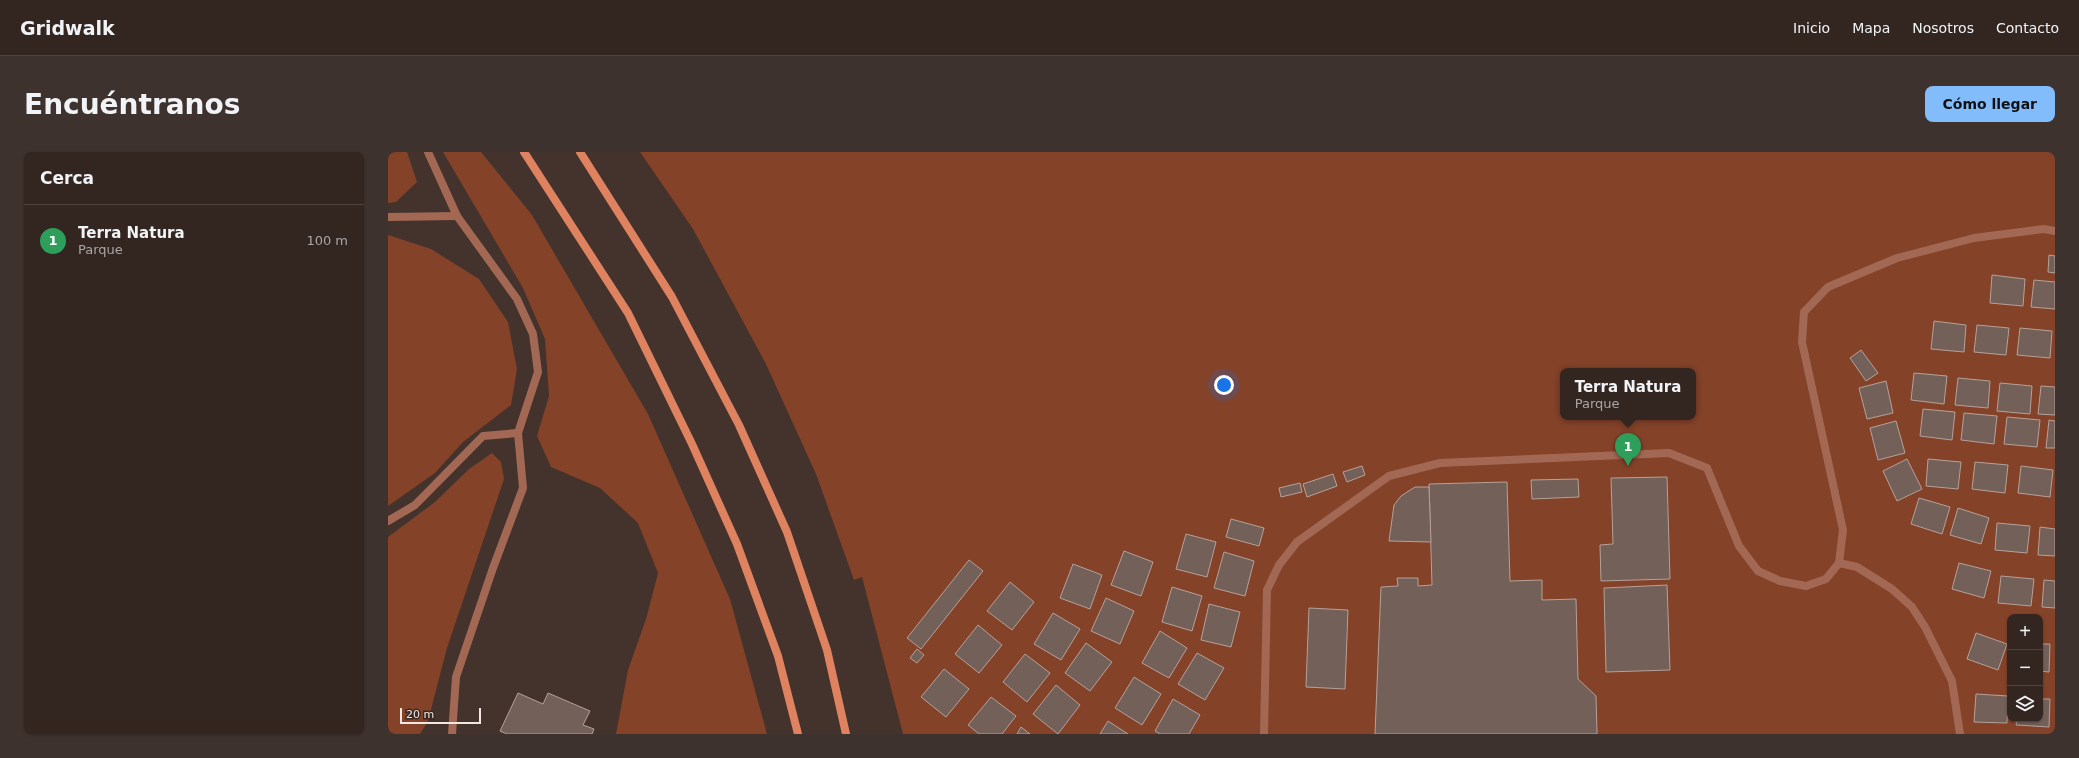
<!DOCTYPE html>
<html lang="es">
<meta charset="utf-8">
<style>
body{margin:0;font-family:"DejaVu Sans",sans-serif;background:#3e322e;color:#f1f3f6}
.controls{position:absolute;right:12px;bottom:12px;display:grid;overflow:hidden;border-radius:8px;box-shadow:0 1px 3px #0004}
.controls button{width:36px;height:36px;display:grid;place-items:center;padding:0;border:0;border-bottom:1px solid #4e433f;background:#332621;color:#f1f3f6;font:20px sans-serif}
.scale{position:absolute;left:12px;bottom:10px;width:81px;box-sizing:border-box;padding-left:4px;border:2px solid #f1e6e1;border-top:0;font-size:11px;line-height:14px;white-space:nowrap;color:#f1e6e1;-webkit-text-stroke:3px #392823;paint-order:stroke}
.you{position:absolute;left:836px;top:233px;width:14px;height:14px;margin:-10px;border:3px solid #fff;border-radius:50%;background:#1a73e8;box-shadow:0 0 0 6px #1a73e833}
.badge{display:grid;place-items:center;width:26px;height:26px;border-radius:50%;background:#82bcfa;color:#fff;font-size:13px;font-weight:700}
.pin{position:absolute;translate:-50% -33px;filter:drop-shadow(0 1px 2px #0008)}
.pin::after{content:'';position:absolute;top:21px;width:14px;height:12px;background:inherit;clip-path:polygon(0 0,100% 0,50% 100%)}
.popup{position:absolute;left:1172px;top:216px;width:136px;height:52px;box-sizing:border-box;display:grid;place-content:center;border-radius:8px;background:#332621;filter:drop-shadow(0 1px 3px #0005);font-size:13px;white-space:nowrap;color:#a9a5a5}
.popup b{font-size:15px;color:#f1f3f6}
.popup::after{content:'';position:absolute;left:50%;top:100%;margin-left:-8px;border:8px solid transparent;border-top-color:#332621}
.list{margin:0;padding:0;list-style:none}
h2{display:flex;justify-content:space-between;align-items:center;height:52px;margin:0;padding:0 16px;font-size:17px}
h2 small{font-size:13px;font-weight:400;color:#a9a5a5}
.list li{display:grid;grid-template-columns:26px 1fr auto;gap:12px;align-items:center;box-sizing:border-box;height:72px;padding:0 16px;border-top:1px solid #4e433f}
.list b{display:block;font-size:15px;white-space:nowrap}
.list p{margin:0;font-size:13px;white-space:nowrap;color:#a9a5a5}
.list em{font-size:13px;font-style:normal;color:#a9a5a5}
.icon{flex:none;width:22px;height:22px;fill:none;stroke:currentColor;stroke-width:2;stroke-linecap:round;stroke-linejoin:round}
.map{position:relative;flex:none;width:1667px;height:582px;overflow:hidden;border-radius:8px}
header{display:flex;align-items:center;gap:24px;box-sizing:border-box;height:56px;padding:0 20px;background:#332621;border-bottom:1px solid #4e433f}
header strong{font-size:19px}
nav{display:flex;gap:22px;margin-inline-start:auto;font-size:14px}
.intro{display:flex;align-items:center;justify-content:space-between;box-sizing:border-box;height:96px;padding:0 24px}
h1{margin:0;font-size:28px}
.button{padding:10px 18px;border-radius:8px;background:#82bcfa;color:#111;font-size:14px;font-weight:700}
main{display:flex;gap:24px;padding:0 24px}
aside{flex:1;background:#332621;border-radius:8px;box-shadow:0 1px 3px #0004}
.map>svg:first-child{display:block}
.green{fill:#844229;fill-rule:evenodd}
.building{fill:#736059;stroke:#b6a199}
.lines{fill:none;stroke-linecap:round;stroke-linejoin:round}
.service{stroke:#a36853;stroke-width:8}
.secondary{stroke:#df8260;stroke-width:8}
</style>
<header>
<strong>Gridwalk</strong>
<nav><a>Inicio</a><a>Mapa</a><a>Nosotros</a><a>Contacto</a></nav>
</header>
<div class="intro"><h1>Encuéntranos</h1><a class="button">Cómo llegar</a></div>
<main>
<aside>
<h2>Cerca<small></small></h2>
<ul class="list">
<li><span class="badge" style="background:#2e9e5b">1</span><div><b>Terra Natura</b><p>Parque</p></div><em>100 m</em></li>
</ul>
</aside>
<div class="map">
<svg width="1667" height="582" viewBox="0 0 1667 582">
<rect width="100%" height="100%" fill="#44322c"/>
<g class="green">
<path d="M 0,0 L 19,0 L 29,30 L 8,50 L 0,51 Z"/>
<path d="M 55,0 L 93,0 L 144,63 L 260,262 L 342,447 L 379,582 L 228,582 L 240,518 L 258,467 L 270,421 L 250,371 L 212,336 L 163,315 L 149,284 L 161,244 L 157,187 L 135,136 Z"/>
<path d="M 252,0 L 1667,0 L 1667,582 L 515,582 L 474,425 L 466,428 L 428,322 L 377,210 L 305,77 ZM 1175,219 L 1305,219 L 1305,265 L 1175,265 ZM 1622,465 L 1652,465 L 1652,567 L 1622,567 Z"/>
<path d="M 0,83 L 43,97 L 91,127 L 120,170 L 129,217 L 123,253 L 75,290 L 47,321 L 0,354 Z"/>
<path d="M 104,301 L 113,310 L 116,327 L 59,496 L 40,569 L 32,582 L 0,582 L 0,385 L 47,350 L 81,317 Z"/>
</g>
<g class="building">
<path d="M 1661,103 L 1667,104 L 1667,121 L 1660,120 Z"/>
<path d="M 1604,123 L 1637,127 L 1635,154 L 1602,151 Z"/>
<path d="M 1646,128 L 1667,130 L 1667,157 L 1643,155 Z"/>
<path d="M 1546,169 L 1578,173 L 1576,200 L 1543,197 Z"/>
<path d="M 1589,173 L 1621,176 L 1618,203 L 1586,200 Z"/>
<path d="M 1632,176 L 1664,179 L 1662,206 L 1629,203 Z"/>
<path d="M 1473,198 L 1490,221 L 1478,229 L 1462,206 Z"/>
<path d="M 1526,221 L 1559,224 L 1556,252 L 1523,248 Z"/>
<path d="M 1570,226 L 1602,229 L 1600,256 L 1567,253 Z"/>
<path d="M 1498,229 L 1505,261 L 1479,267 L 1471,236 Z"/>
<path d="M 1612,231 L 1644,234 L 1642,262 L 1609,259 Z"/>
<path d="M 1653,234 L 1667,235 L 1667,263 L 1650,262 Z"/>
<path d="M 1535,257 L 1567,260 L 1564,288 L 1532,284 Z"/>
<path d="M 1576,261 L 1609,264 L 1606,292 L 1573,288 Z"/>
<path d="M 1619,265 L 1652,268 L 1649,295 L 1616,292 Z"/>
<path d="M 1661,268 L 1667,269 L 1667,296 L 1658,296 Z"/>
<path d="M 1508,269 L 1517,301 L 1490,308 L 1482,276 Z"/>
<path d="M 1519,307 L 1534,337 L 1509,349 L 1495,319 Z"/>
<path d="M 1540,307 L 1573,310 L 1570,337 L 1538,334 Z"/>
<path d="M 1587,310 L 1620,313 L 1617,341 L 1584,337 Z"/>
<path d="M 974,314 L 977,323 L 959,330 L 955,320 Z"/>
<path d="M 1633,314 L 1665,318 L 1662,345 L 1630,341 Z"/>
<path d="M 945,322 L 949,334 L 919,345 L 915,332 Z"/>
<path d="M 1279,325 L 1282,427 L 1213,429 L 1212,393 L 1225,392 L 1223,326 Z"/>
<path d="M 1190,327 L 1191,345 L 1144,347 L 1143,328 Z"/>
<path d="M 1119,330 L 1122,429 L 1154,428 L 1154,448 L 1188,447 L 1190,527 L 1208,544 L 1209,582 L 987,582 L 993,435 L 1010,434 L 1009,426 L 1030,426 L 1030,434 L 1044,433 L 1041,332 Z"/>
<path d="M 912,331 L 914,340 L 893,345 L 891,336 Z"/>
<path d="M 1027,335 L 1041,335 L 1043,390 L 1001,389 L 1006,353 L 1013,344 Z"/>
<path d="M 1531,346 L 1562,355 L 1554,382 L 1523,372 Z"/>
<path d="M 1570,356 L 1601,366 L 1593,392 L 1562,383 Z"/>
<path d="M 843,367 L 876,376 L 871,394 L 838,385 Z"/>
<path d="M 1609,371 L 1642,374 L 1639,401 L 1607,398 Z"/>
<path d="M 1652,375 L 1667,377 L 1667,404 L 1650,403 Z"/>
<path d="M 798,382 L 828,390 L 819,425 L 788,417 Z"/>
<path d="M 736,399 L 765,410 L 753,444 L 723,433 Z"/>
<path d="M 836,400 L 866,409 L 857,444 L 826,436 Z"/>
<path d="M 581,408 L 595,419 L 533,497 L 519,486 Z"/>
<path d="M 1571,411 L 1603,419 L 1596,446 L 1564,437 Z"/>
<path d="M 685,412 L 714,423 L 702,457 L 672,446 Z"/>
<path d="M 1613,424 L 1646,427 L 1643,454 L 1610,451 Z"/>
<path d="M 1656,428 L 1667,429 L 1667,456 L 1654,455 Z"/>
<path d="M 622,430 L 646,450 L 624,478 L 599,459 Z"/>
<path d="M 1279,433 L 1282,518 L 1218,520 L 1216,436 Z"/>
<path d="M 784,435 L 814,444 L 804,479 L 774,470 Z"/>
<path d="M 718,446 L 746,459 L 732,492 L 703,479 Z"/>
<path d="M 821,452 L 852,460 L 843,495 L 813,488 Z"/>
<path d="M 921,456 L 960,458 L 957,537 L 918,535 Z"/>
<path d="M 665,461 L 692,477 L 673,508 L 646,492 Z"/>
<path d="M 590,473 L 614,493 L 591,521 L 567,502 Z"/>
<path d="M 772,479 L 799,496 L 781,526 L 754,511 Z"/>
<path d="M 1588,481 L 1619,492 L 1610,518 L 1579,507 Z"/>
<path d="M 698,491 L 724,510 L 702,539 L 677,521 Z"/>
<path d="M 1652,492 L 1662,492 L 1661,520 L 1652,519 Z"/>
<path d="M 529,497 L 536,503 L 529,511 L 522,506 Z"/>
<path d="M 809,501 L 836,516 L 817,548 L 790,532 Z"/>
<path d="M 637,502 L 662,521 L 639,550 L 615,530 Z"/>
<path d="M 556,517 L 581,537 L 558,565 L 533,545 Z"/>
<path d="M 746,525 L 773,542 L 754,573 L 727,556 Z"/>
<path d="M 668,533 L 692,553 L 670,582 L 645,562 Z"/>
<path d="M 130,541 L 155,552 L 160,541 L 202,559 L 195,573 L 206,577 L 204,582 L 119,582 L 112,579 Z"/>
<path d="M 1588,542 L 1620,544 L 1619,571 L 1586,570 Z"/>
<path d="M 603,545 L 628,564 L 614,582 L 591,582 L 580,573 Z"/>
<path d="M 785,547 L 812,563 L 801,582 L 772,582 L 767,579 Z"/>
<path d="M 1652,547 L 1662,547 L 1661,575 L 1628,573 L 1629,567 L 1652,567 Z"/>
<path d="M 720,569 L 740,582 L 712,582 Z"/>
<path d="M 633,575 L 642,582 L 629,582 Z"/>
</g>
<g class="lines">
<g class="service">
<path d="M 0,65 L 69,64"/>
<path d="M 0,369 L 27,353 L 95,284 L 130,281 L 150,220 L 145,182 L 129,147 L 69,64 L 40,0"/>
<path d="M 1451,411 L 1469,415 L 1504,437 L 1524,455 L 1537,475 L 1564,529 L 1572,582"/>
<path d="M 64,582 L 68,525 L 105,416 L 135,336 L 130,281"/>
<path d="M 876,582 L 879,438 L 891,413 L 909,390 L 1001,324 L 1052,311 L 1281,301 L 1319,316 L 1351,394 L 1370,419 L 1392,429 L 1418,434 L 1438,427 L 1451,411 L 1455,378 L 1414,190 L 1416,160 L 1440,135 L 1509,106 L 1586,86 L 1656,77 L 1667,79"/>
</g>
<g class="secondary">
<path d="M 136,0 L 240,161 L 304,292 L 349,392 L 390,504 L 410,582"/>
<path d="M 192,0 L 284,145 L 351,273 L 399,380 L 439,498 L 458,582"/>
</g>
</g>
</svg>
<div class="controls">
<button>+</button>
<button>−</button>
<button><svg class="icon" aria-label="layers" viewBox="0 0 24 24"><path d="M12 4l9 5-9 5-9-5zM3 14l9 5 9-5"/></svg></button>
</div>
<div class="scale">20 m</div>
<div class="you"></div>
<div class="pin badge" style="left:1240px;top:314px;background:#2e9e5b">1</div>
<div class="popup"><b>Terra Natura</b>Parque</div>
</div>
</main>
